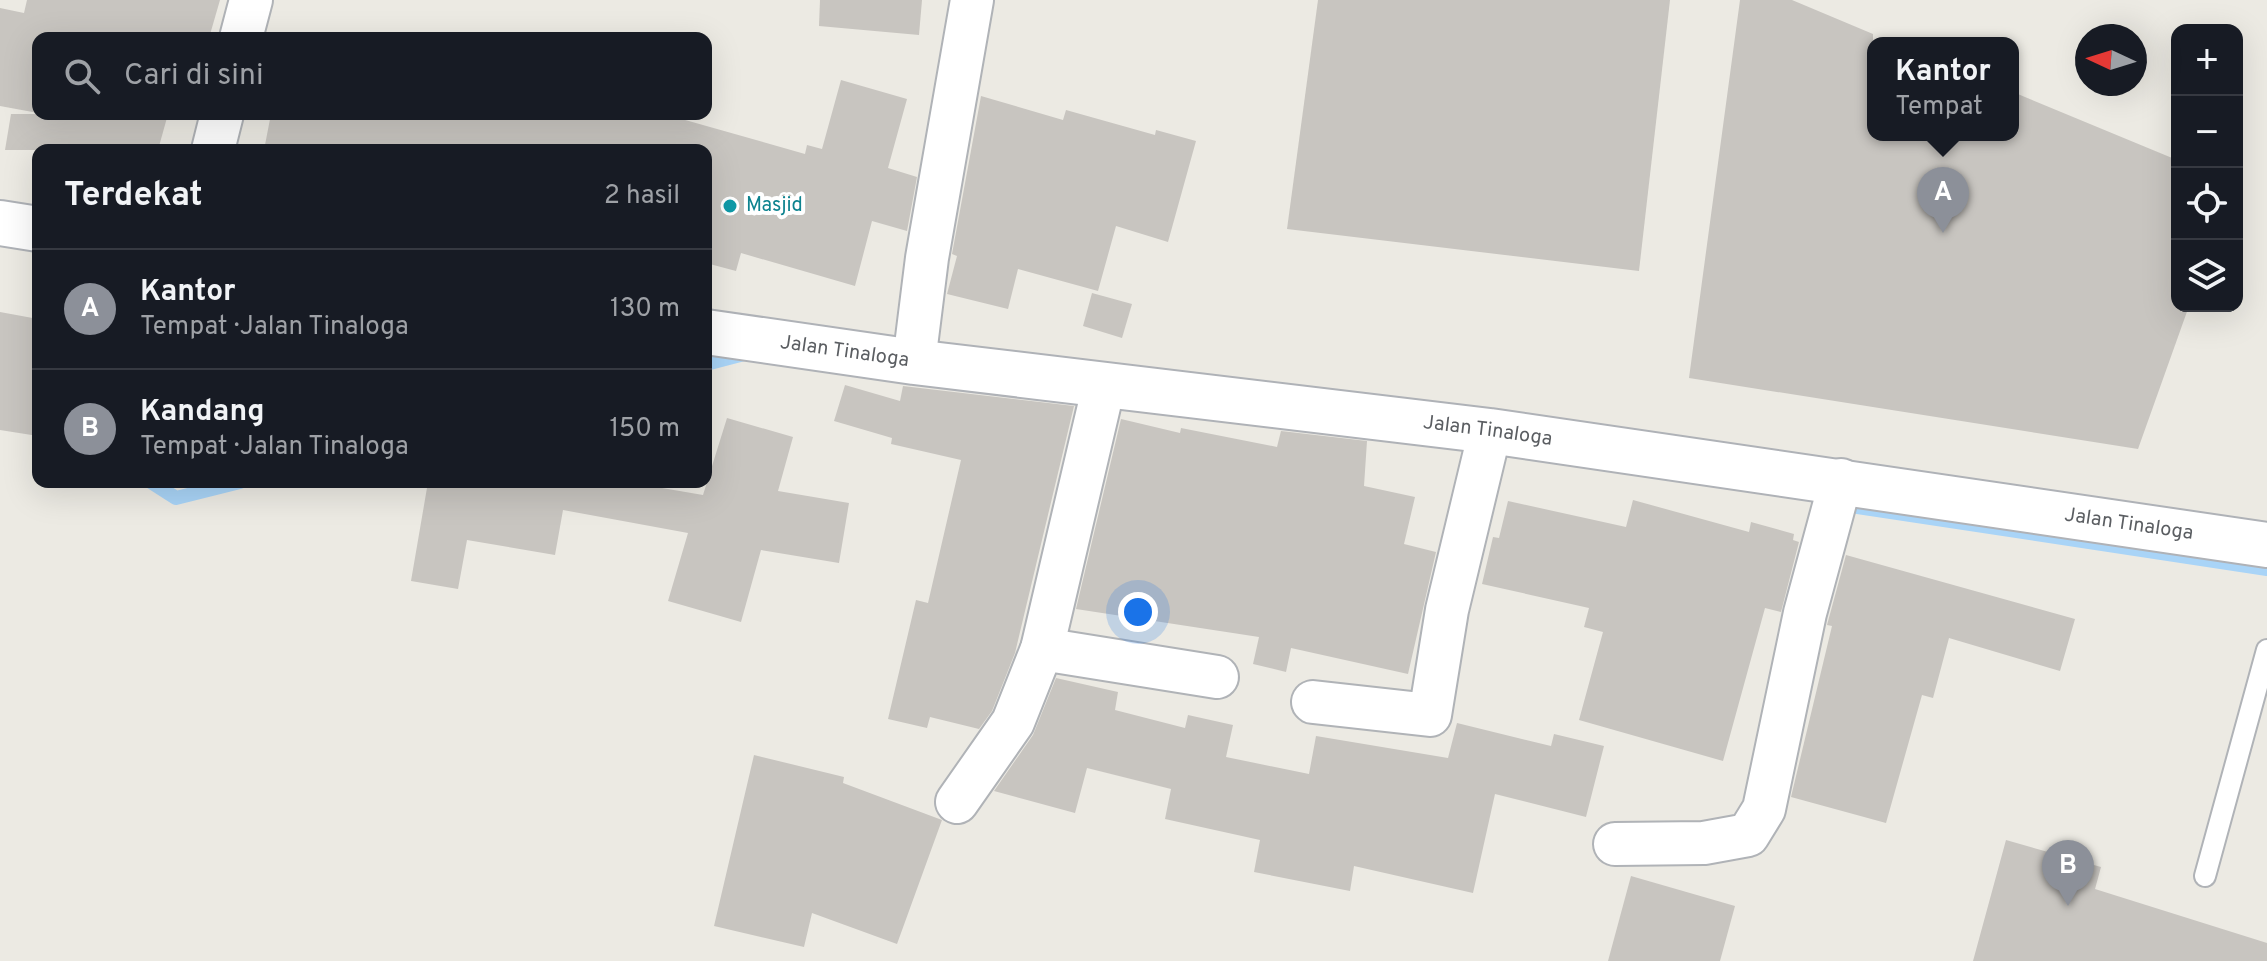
<!DOCTYPE html>
<html lang="id">
<meta charset="utf-8">
<style>
body{margin:0;font-family:Overpass,sans-serif;background:#20242c;color:#f1f3f6}
.controls{position:absolute;right:24px;top:24px;display:grid;overflow:hidden;border-radius:16px;box-shadow:0 8px 32px #0002}
.controls button{width:72px;height:72px;display:grid;place-items:center;padding:0;border:0;border-bottom:2px solid #363941;background:#171b24;color:#f1f3f6;font:40px sans-serif}
.compass{position:absolute;left:2075px;top:24px;width:72px;height:72px;border-radius:50%;background:#171b24;box-shadow:0 8px 32px #0002;rotate:274deg}
.you{position:absolute;left:1138px;top:612px;width:28px;height:28px;margin:-20px;border:6px solid #fff;border-radius:50%;background:#1a73e8;box-shadow:0 0 0 12px #1a73e833}
.badge{display:grid;place-items:center;width:52px;height:52px;border-radius:50%;background:#8c9099;color:#fff;font-size:26px;font-weight:700}
.pin{position:absolute;translate:-50% -66px;filter:drop-shadow(0 2px 4px #0008)}
.pin::after{content:'';position:absolute;top:42px;width:28px;height:24px;background:inherit;clip-path:polygon(0 0,100% 0,50% 100%)}
.popup{position:absolute;left:1867px;top:37px;width:152px;height:104px;box-sizing:border-box;display:grid;place-content:center;border-radius:16px;background:#171b24;filter:drop-shadow(0 2px 6px #0005);font-size:26px;white-space:nowrap;color:#9ea1a6}
.popup b{font-size:30px;color:#f1f3f6}
.popup::after{content:'';position:absolute;left:50%;top:100%;margin-left:-16px;border:16px solid transparent;border-top-color:#171b24}
.list{margin:0;padding:0;list-style:none}
h2{display:flex;justify-content:space-between;align-items:center;height:104px;margin:0;padding:0 32px;font-size:34px}
h2 small{font-size:26px;font-weight:400;color:#9ea1a6}
.list li{display:grid;grid-template-columns:52px 1fr auto;gap:24px;align-items:center;box-sizing:border-box;height:120px;padding:0 32px;border-top:2px solid #363941}
.list b{display:block;font-size:30px;white-space:nowrap}
.list p{margin:0;font-size:26px;white-space:nowrap;color:#9ea1a6}
.list em{font-size:26px;font-style:normal;color:#9ea1a6}
.icon{flex:none;width:44px;height:44px;fill:none;stroke:currentColor;stroke-width:2;stroke-linecap:round;stroke-linejoin:round}
.map{position:relative;flex:none;width:2267px;height:961px;overflow:hidden}
.search{position:absolute;background:#171b24;box-shadow:0 8px 32px #0002;left:32px;top:32px;width:680px;height:88px;display:flex;align-items:center;gap:20px;box-sizing:border-box;padding:0 28px;border-radius:16px;color:#9ea1a6;font-size:30px}
.panel{position:absolute;background:#171b24;box-shadow:0 8px 32px #0002;left:32px;top:144px;width:680px;height:344px;border-radius:16px}
.map>svg:first-child{display:block}
.lines{fill:none;stroke-linecap:round;stroke-linejoin:round}
.stream{stroke:#a9d4f7;stroke-width:14}
.building{fill:#c8c5c0}
.lane-casing{stroke:#b0b3b7;stroke-width:24}
.street-casing{stroke:#b0b3b7;stroke-width:46}
.secondary-casing{stroke:#afb2b7;stroke-width:48}
.lane{stroke:#fff;stroke-width:20}
.street{stroke:#fff;stroke-width:42}
.secondary{stroke:#fff;stroke-width:44}
.culture-dot{fill:#0f9aa8;stroke:#fff;stroke-width:3}
.labels{text-anchor:middle;dominant-baseline:central;stroke-width:8;stroke-linejoin:round;paint-order:stroke}
.culture-label{font-size:20px;fill:#0d838f;stroke:#fff;text-anchor:start}
.street-label{font-size:20px;fill:#5b5e62;stroke:#fff}
</style>
<div class="map">
<svg width="2267" height="961" viewBox="0 0 2267 961">
<rect width="100%" height="100%" fill="#eceae3"/>
<g class="lines">
<g class="stream">
<path d="M 706,364 L 748,353"/>
<path d="M 151,482 L 176,498 L 240,482"/>
<path d="M 1851,506 L 2267,569"/>
</g>
</g>
<g class="building">
<path d="M 27,0 L 220,0 L 209,38 L 38,38 L 38,113 L 0,106 L 0,8 L 24,13 Z"/>
<path d="M 820,0 L 922,0 L 919,35 L 819,26 Z"/>
<path d="M 1318,0 L 1670,0 L 1639,271 L 1287,229 Z"/>
<path d="M 1740,0 L 1792,0 L 1873,34 L 1873,135 L 2013,135 L 2013,92 L 2177,160 L 2177,306 L 2189,306 L 2138,449 L 1689,378 Z"/>
<path d="M 841,80 L 907,99 L 888,168 L 917,177 L 907,231 L 872,221 L 855,286 L 741,253 L 736,271 L 706,263 L 706,150 L 264,150 L 271,114 L 664,114 L 805,154 L 807,145 L 822,149 Z"/>
<path d="M 981,96 L 1063,120 L 1066,110 L 1155,135 L 1156,130 L 1196,141 L 1168,242 L 1116,226 L 1098,291 L 1018,269 L 1008,309 L 947,294 L 957,256 L 952,254 Z"/>
<path d="M 11,114 L 168,114 L 158,150 L 5,150 Z"/>
<path d="M 1092,293 L 1132,304 L 1122,338 L 1083,326 Z"/>
<path d="M 0,312 L 38,319 L 38,436 L 0,430 Z"/>
<path d="M 845,385 L 900,401 L 903,386 L 1074,406 L 1015,653 L 992,711 L 979,729 L 930,717 L 927,728 L 888,719 L 916,600 L 928,603 L 961,460 L 891,444 L 892,438 L 834,421 Z"/>
<path d="M 727,418 L 793,437 L 778,491 L 849,503 L 839,563 L 761,550 L 741,622 L 668,601 L 688,533 L 563,510 L 555,555 L 467,540 L 458,589 L 411,581 L 428,482 L 627,482 L 703,495 Z"/>
<path d="M 1121,419 L 1180,433 L 1181,428 L 1277,447 L 1281,431 L 1367,441 L 1364,486 L 1415,497 L 1404,544 L 1436,552 L 1408,674 L 1291,648 L 1286,672 L 1253,664 L 1259,637 L 1076,609 Z"/>
<path d="M 1633,500 L 1749,532 L 1751,522 L 1794,534 L 1793,540 L 1799,542 L 1781,612 L 1765,608 L 1723,761 L 1579,720 L 1603,632 L 1584,627 L 1589,608 L 1482,584 L 1493,537 L 1499,538 L 1508,501 L 1626,527 Z"/>
<path d="M 1846,555 L 2075,619 L 2060,671 L 1949,638 L 1933,698 L 1922,695 L 1886,823 L 1791,797 L 1832,626 L 1827,625 Z"/>
<path d="M 1056,678 L 1118,692 L 1115,710 L 1185,728 L 1188,715 L 1233,725 L 1226,757 L 1309,774 L 1316,736 L 1448,758 L 1457,723 L 1551,746 L 1554,734 L 1604,746 L 1586,817 L 1495,794 L 1473,893 L 1354,866 L 1350,891 L 1254,872 L 1260,840 L 1165,819 L 1171,789 L 1087,768 L 1075,813 L 994,791 L 1033,735 Z"/>
<path d="M 754,755 L 844,777 L 843,783 L 942,820 L 897,944 L 812,913 L 804,947 L 714,926 Z"/>
<path d="M 2006,840 L 2101,867 L 2095,889 L 2267,943 L 2267,961 L 1973,961 Z"/>
<path d="M 1631,876 L 1735,906 L 1720,961 L 1608,961 Z"/>
</g>
<g class="lines">
<g class="lane-casing">
<path id="lane" d="M 2205,876 L 2267,650"/>
</g>
<g class="street-casing">
<g id="street">
<path d="M 241,38 L 251,0"/>
<path d="M 213,150 L 222,114"/>
<path d="M 914,362 L 927,258 L 972,0"/>
<path d="M 1042,649 L 1217,677"/>
<path d="M 1313,702 L 1430,715 L 1447,610 L 1490,431"/>
<path d="M 957,802 L 1013,722 L 1042,649 L 1104,385"/>
<path d="M 1615,844 L 1704,843 L 1748,835 L 1764,809 L 1805,613 L 1841,480"/>
</g>
</g>
<g class="secondary-casing">
<g id="secondary">
<path d="M 0,223 L 38,229"/>
<path id="s1" d="M 706,332 L 914,362 L 1490,431 L 2267,545"/>
</g>
</g>
<use href="#lane" class="lane"/>
<use href="#street" class="street"/>
<use href="#secondary" class="secondary"/>
</g>
<circle class="culture-dot" cx="730" cy="206" r="8"/>
<g class="labels">
<g class="culture-label">
<text x="746" y="206">Masjid</text>
</g>
<g class="street-label">
<text stroke="none"><textPath href="#s1" startOffset="140">Jalan Tinaloga</textPath></text>
<text stroke="none"><textPath href="#s1" startOffset="788">Jalan Tinaloga</textPath></text>
<text stroke="none"><textPath href="#s1" startOffset="1436">Jalan Tinaloga</textPath></text>
</g>
</g>
</svg>
<div class="controls">
<button>+</button>
<button>−</button>
<button><svg class="icon" aria-label="locate" viewBox="0 0 24 24"><circle cx="12" cy="12" r="6"/><path d="M12 2v4M12 18v4M2 12h4M18 12h4"/></svg></button>
<button><svg class="icon" aria-label="layers" viewBox="0 0 24 24"><path d="M12 4l9 5-9 5-9-5zM3 14l9 5 9-5"/></svg></button>
</div>
<svg class="compass" viewBox="-18 -18 36 36"><path d="M0-13l5 13h-10z" fill="#e53935"/><path d="M0 13l5-13h-10z" fill="#9ea1a6"/></svg>
<div class="you"></div>
<div class="pin badge" style="left:1943px;top:233px">A</div>
<div class="popup"><b>Kantor</b>Tempat</div>
<div class="pin badge" style="left:2068px;top:906px">B</div>
<div class="search"><svg class="icon" aria-label="search" viewBox="0 0 24 24"><circle cx="10" cy="10" r="6"/><path d="M15 15l6 6"/></svg>Cari di sini</div>
<section class="panel">
<h2>Terdekat<small>2 hasil</small></h2>
<ul class="list">
<li><span class="badge">A</span><div><b>Kantor</b><p>Tempat · Jalan Tinaloga</p></div><em>130 m</em></li>
<li><span class="badge">B</span><div><b>Kandang</b><p>Tempat · Jalan Tinaloga</p></div><em>150 m</em></li>
</ul>
</section>
</div>
